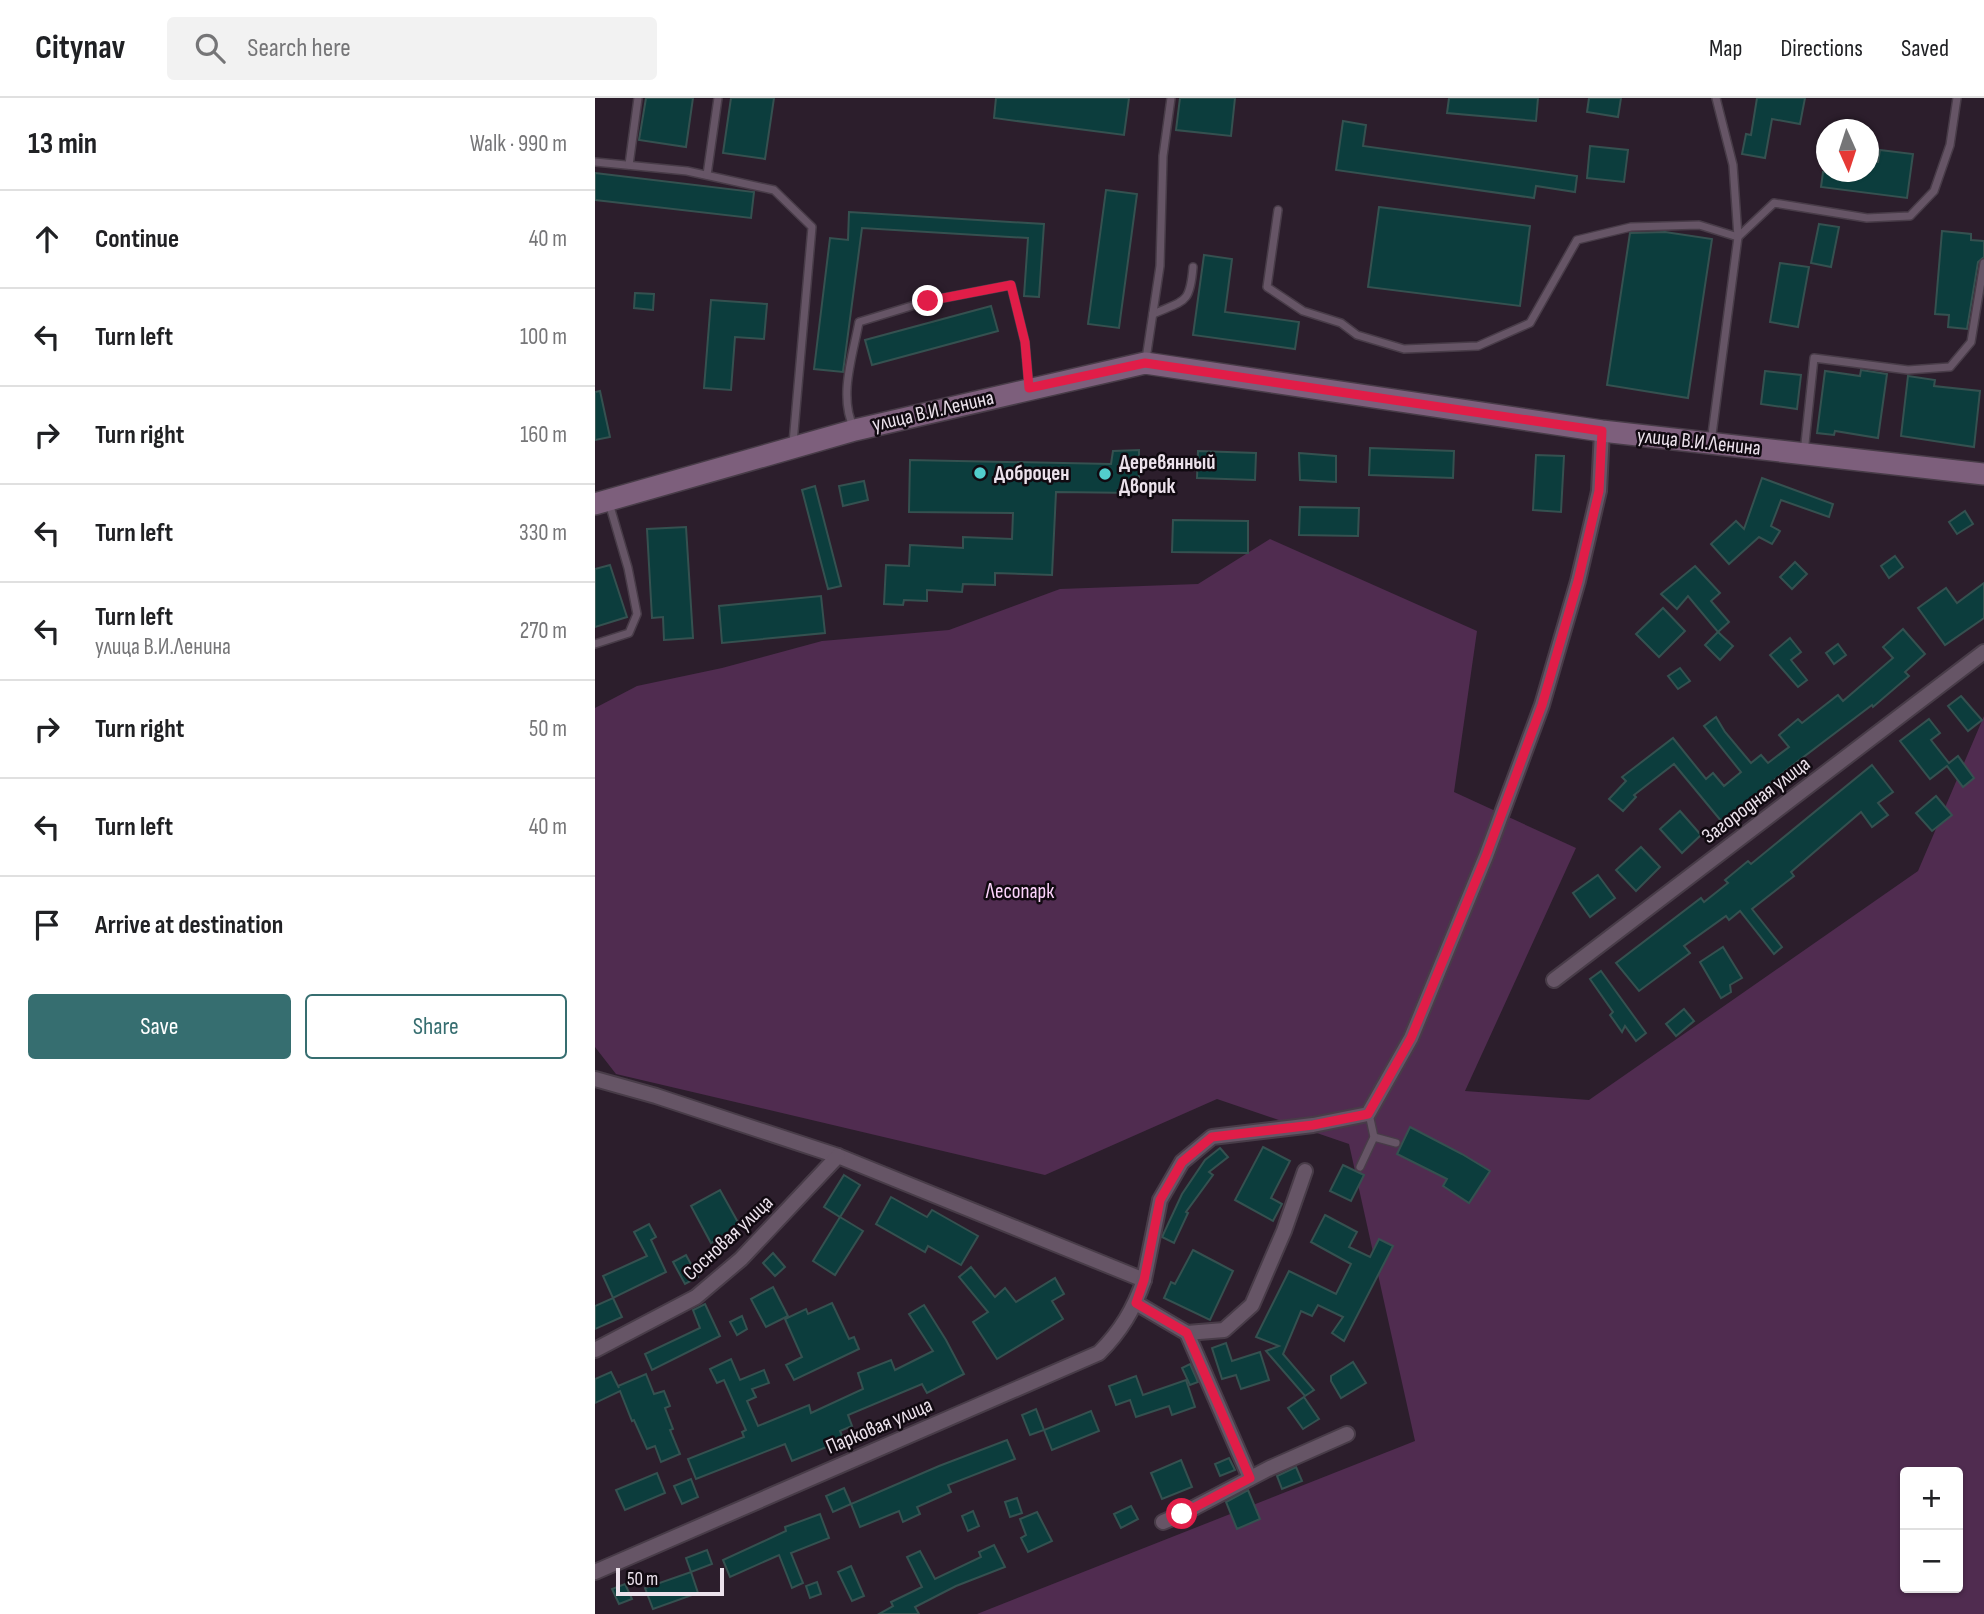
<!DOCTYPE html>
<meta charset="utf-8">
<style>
body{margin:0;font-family:"Sofia Sans Condensed",sans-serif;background:#f2f2f2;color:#202124}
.controls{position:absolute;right:21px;bottom:21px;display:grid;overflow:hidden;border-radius:7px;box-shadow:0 2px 5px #0004}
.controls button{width:63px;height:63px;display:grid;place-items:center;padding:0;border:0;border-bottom:2px solid #e0e0e0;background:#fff;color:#202124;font:35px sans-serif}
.compass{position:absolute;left:1221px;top:21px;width:63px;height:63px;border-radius:50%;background:#fff;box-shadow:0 2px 5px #0004;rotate:177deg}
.scale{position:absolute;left:21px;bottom:18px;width:108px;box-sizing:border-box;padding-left:7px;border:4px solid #ece2ec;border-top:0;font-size:19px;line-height:24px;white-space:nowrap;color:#ece2ec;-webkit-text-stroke:5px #110a11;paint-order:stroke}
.stop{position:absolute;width:21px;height:21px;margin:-16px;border:5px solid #e11d48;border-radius:50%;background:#fff}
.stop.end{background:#e11d48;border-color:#fff;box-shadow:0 2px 7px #0008}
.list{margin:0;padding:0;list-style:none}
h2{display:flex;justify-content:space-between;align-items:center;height:91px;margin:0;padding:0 28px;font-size:30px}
h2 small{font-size:23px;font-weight:400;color:#757577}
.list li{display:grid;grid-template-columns:46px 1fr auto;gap:21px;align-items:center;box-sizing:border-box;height:98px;padding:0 28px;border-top:2px solid #e0e0e0}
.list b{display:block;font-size:26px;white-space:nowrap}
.list p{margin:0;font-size:23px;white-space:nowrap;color:#757577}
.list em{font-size:23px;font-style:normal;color:#757577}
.actions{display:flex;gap:14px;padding:21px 28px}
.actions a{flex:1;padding:16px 0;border:2px solid #366e70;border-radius:7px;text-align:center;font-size:24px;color:#366e70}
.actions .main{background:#366e70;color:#fff}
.icon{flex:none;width:38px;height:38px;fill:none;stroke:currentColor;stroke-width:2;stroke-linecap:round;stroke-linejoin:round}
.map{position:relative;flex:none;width:1389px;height:1516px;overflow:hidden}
header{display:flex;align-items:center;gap:42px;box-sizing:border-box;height:98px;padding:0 35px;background:#fff;border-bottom:2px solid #e0e0e0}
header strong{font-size:33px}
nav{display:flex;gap:38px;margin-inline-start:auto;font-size:24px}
.search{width:490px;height:63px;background:#f2f2f2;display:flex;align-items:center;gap:18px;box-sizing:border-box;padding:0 24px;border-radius:7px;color:#757577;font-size:26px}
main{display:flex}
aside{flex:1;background:#fff}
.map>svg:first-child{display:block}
.green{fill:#502c50;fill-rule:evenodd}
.building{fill:#0c3d3d;stroke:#355150;stroke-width:2}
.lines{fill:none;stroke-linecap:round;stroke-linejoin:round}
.lane-casing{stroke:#483c48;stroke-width:10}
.street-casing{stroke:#483c48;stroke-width:18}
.secondary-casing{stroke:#483c48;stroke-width:24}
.lane{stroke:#656;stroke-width:7}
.street{stroke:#656;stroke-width:14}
.secondary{stroke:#7d5f7c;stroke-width:21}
.route{stroke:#e11d48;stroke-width:9}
.poi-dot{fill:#52cdcc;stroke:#110a11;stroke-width:2.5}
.labels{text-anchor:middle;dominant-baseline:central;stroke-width:5;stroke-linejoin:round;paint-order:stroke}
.street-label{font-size:21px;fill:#ece2ec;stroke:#110a11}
.poi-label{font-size:21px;font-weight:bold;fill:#ece2ec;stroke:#110a11;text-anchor:start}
.park-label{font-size:21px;fill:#fdd4fc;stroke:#110a11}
</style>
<header>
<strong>Citynav</strong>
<div class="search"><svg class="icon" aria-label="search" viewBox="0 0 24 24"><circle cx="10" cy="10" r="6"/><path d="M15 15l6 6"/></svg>Search here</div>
<nav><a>Map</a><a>Directions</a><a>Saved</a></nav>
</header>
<main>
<aside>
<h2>13 min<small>Walk · 990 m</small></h2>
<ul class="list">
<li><svg class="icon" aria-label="ahead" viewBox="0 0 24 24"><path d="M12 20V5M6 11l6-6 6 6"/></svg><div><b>Continue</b></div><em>40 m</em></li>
<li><svg class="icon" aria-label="left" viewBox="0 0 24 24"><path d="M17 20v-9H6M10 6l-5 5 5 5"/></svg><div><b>Turn left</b></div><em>100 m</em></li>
<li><svg class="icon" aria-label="right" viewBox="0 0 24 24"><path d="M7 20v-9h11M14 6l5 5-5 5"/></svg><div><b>Turn right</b></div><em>160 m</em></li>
<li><svg class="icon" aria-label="left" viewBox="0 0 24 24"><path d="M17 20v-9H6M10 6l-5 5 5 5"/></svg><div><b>Turn left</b></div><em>330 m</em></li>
<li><svg class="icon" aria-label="left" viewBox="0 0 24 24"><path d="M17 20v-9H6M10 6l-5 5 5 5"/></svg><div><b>Turn left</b><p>улица В.И.Ленина</p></div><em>270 m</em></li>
<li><svg class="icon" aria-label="right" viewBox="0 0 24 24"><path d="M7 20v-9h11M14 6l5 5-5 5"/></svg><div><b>Turn right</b></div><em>50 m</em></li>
<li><svg class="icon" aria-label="left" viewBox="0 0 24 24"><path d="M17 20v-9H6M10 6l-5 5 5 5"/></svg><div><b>Turn left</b></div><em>40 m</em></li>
<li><svg class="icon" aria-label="arrive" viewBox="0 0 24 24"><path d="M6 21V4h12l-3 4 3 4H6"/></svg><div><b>Arrive at destination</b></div></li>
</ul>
<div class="actions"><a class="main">Save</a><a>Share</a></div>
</aside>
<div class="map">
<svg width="1389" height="1516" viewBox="0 0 1389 1516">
<rect width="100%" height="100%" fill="#2c1e2c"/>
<path class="green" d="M 675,441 L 882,533 L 859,694 L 981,750 L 870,993 L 994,1002 L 1323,773 L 1389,618 L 1389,1516 L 382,1516 L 820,1343 L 754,1046 L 622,1001 L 450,1077 L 21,976 L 0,949 L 0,610 L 42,588 L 127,570 L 227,543 L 354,532 L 465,491 L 603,486 ZM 1310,1374 L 1363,1374 L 1363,1490 L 1310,1490 Z"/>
<g class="building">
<path d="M 51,0 L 98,0 L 91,49 L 44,42 Z"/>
<path d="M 136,0 L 179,0 L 170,61 L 128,55 Z"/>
<path d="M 401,0 L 534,0 L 529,37 L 399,20 Z"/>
<path d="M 585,0 L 640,0 L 636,38 L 581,32 Z"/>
<path d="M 854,0 L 943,0 L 941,23 L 852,15 Z"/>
<path d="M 994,0 L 1026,0 L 1023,19 L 992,14 Z"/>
<path d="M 1162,0 L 1210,0 L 1205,26 L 1177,21 L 1170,60 L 1147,56 L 1151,36 L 1156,37 Z"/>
<path d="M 748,23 L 771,27 L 768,48 L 982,78 L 980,94 L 941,88 L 939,100 L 741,72 Z"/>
<path d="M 995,48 L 1033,52 L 1029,84 L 992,80 Z"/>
<path d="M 1285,52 L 1318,56 L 1312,100 L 1226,89 L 1228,74 L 1273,74 L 1273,63 L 1283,64 Z"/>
<path d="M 0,75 L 159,94 L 156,120 L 0,102 Z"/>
<path d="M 511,92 L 542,96 L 524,230 L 493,226 Z"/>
<path d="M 784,109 L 935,128 L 925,208 L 773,189 Z"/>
<path d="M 254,114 L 449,126 L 444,199 L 429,198 L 433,140 L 267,130 L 248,274 L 219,271 L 235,140 L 253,142 Z"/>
<path d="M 1224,126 L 1244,129 L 1236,169 L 1216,165 Z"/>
<path d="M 1347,133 L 1376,136 L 1376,142 L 1389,143 L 1389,159 L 1383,164 L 1372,231 L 1353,229 L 1354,217 L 1340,216 Z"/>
<path d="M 1070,134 L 1117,141 L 1093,300 L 1012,287 L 1035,135 Z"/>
<path d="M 609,157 L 637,161 L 630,214 L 704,224 L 700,251 L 598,237 Z"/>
<path d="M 1185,165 L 1214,169 L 1203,229 L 1175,224 Z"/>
<path d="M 40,195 L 59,196 L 58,212 L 39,210 Z"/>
<path d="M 116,202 L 172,206 L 169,241 L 140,239 L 136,292 L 109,290 Z"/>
<path d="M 396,208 L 403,233 L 277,267 L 270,242 Z"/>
<path d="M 1266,272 L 1292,276 L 1283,340 L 1240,333 L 1239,337 L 1222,335 L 1230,273 L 1265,278 Z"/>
<path d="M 1170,273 L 1206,277 L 1202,311 L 1166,306 Z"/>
<path d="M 1313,278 L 1340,282 L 1339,288 L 1385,293 L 1379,349 L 1306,338 Z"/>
<path d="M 5,293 L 15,339 L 0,342 L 0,294 Z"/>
<path d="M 775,350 L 859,353 L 858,380 L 774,377 Z"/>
<path d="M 544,352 L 544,395 L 461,394 L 457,477 L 400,475 L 400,487 L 368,486 L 367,494 L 332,492 L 332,503 L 309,502 L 308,507 L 289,506 L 291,467 L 314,468 L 315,447 L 368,450 L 368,439 L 417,441 L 418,415 L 314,414 L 315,362 L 516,366 L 518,353 Z"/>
<path d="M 603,353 L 661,355 L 660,382 L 602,380 Z"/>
<path d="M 704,355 L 741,358 L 741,384 L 705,382 Z"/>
<path d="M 941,357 L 969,358 L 966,414 L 938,412 Z"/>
<path d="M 1167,380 L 1238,406 L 1234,419 L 1186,402 L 1176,428 L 1185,433 L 1177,446 L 1164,439 L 1134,466 L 1116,446 L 1141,423 L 1149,431 Z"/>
<path d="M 269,383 L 273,402 L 248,408 L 244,388 Z"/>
<path d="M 220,388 L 246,488 L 233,491 L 207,392 Z"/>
<path d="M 705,409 L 764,410 L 763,438 L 704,437 Z"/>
<path d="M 1370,413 L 1378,426 L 1362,436 L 1354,424 Z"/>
<path d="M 578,422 L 653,423 L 653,455 L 577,454 Z"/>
<path d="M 91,429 L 98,540 L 69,542 L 68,519 L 57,520 L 52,431 Z"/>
<path d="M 1300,458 L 1308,469 L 1294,480 L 1286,468 Z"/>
<path d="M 1200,464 L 1212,476 L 1197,491 L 1185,479 Z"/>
<path d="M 15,467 L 32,519 L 0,529 L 0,471 Z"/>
<path d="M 1100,468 L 1125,495 L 1116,503 L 1134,524 L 1123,534 L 1093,498 L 1082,511 L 1066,496 Z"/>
<path d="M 1389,485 L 1389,520 L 1350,547 L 1323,510 L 1351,490 L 1362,505 Z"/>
<path d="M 226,498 L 230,535 L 127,545 L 124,508 Z"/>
<path d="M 1068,510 L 1090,533 L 1064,559 L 1041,536 Z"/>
<path d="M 1308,531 L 1330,556 L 1310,574 L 1314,578 L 1278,609 L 1277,607 L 1194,670 L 1127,724 L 1079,666 L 1039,697 L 1041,699 L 1028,713 L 1014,701 L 1031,683 L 1027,679 L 1078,640 L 1111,681 L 1118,675 L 1129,688 L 1146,674 L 1109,628 L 1121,619 L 1130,634 L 1156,665 L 1166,657 L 1173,665 L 1194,649 L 1184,637 L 1203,621 L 1207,625 L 1243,597 L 1248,603 L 1298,560 L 1288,549 Z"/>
<path d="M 1123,534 L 1138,548 L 1125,562 L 1110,547 Z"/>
<path d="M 1195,540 L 1206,554 L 1196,562 L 1212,582 L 1203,589 L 1175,557 Z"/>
<path d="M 1243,546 L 1251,557 L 1239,566 L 1231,555 Z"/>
<path d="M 1085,570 L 1095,583 L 1083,591 L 1073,578 Z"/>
<path d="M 1366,598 L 1387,622 L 1373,633 L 1353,608 Z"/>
<path d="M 1334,621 L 1345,635 L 1336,642 L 1354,665 L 1363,658 L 1379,680 L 1368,689 L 1352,668 L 1335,681 L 1305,643 Z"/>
<path d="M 1277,667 L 1298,694 L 1283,705 L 1293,717 L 1277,729 L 1266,714 L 1196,774 L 1199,778 L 1157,811 L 1187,849 L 1179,856 L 1145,813 L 1134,822 L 1131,818 L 1089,848 L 1095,855 L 1044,893 L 1021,865 L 1106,800 L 1109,804 L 1133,785 L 1130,782 L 1153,763 L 1156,766 Z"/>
<path d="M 1341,698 L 1357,717 L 1337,733 L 1321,715 Z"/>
<path d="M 1085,713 L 1106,737 L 1087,755 L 1065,731 Z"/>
<path d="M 1046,749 L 1065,769 L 1041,793 L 1021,772 Z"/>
<path d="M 1003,777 L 1020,800 L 995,819 L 978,795 Z"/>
<path d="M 1128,849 L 1147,880 L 1135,887 L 1136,894 L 1126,900 L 1105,864 Z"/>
<path d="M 1006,873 L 1051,935 L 1041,943 L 1030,928 L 1027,934 L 1015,917 L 1018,914 L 995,881 Z"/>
<path d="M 1089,911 L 1099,923 L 1081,938 L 1071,926 Z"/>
<path d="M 815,1029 L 867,1056 L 895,1073 L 874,1105 L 848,1088 L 852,1081 L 802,1056 Z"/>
<path d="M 668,1049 L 695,1063 L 676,1100 L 687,1106 L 678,1123 L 640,1102 Z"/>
<path d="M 625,1050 L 633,1059 L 614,1074 L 618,1077 L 591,1114 L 593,1115 L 579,1145 L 567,1139 L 587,1096 L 610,1062 Z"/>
<path d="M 748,1067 L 769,1077 L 756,1103 L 735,1093 Z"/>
<path d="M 249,1077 L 265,1087 L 245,1119 L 229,1109 Z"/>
<path d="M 125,1092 L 145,1128 L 116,1145 L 96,1108 Z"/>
<path d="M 296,1099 L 332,1119 L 337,1112 L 383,1138 L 366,1167 L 333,1148 L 330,1154 L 281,1126 Z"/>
<path d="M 730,1117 L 762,1134 L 754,1149 L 775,1159 L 784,1141 L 798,1148 L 749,1243 L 737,1235 L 748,1219 L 723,1207 L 717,1218 L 706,1213 L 688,1256 L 719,1292 L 710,1298 L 671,1253 L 684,1248 L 661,1239 L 694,1173 L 741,1196 L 756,1166 L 716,1144 Z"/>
<path d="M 245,1119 L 268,1133 L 240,1177 L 218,1163 Z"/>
<path d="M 54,1126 L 61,1139 L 56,1142 L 71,1174 L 18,1200 L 8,1178 L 52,1158 L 39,1134 Z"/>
<path d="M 598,1152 L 638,1173 L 615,1222 L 569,1200 L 576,1184 L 580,1186 Z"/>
<path d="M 178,1155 L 190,1169 L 180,1178 L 168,1165 Z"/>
<path d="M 91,1157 L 103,1179 L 90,1186 L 78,1164 Z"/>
<path d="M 376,1169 L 400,1199 L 410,1190 L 421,1204 L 460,1180 L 469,1196 L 457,1203 L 468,1221 L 402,1261 L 378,1224 L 393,1214 L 364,1179 Z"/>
<path d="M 178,1189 L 193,1218 L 171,1229 L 156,1201 Z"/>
<path d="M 18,1200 L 27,1219 L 0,1231 L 0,1208 Z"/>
<path d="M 237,1205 L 254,1241 L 259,1239 L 264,1251 L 199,1282 L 191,1267 L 207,1259 L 190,1221 L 211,1211 L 213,1216 Z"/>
<path d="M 110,1206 L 125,1238 L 57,1272 L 50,1256 L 105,1230 L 98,1212 Z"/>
<path d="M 329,1207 L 351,1242 L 369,1276 L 332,1295 L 327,1286 L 253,1317 L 257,1328 L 245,1333 L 249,1342 L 197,1363 L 190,1346 L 101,1381 L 93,1361 L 149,1339 L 147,1334 L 151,1332 L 129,1282 L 122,1285 L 115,1271 L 136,1261 L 145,1282 L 169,1272 L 174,1285 L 157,1291 L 161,1299 L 152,1303 L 163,1328 L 214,1307 L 216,1315 L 268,1291 L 263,1275 L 296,1262 L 300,1272 L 338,1253 L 314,1216 Z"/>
<path d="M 147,1218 L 152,1231 L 142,1237 L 135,1224 Z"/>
<path d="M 631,1245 L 637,1263 L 665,1254 L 674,1282 L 646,1291 L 641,1277 L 627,1281 L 617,1250 Z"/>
<path d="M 758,1264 L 771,1285 L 746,1300 L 736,1283 L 736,1278 Z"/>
<path d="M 595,1266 L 603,1284 L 595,1287 L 587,1270 Z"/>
<path d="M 16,1274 L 24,1290 L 23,1288 L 51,1276 L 59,1296 L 69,1293 L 75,1308 L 70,1310 L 78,1331 L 75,1332 L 85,1356 L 66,1364 L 60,1348 L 52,1351 L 39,1322 L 37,1323 L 25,1293 L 0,1305 L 0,1281 Z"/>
<path d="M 541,1278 L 548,1297 L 591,1282 L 600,1309 L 577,1317 L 574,1308 L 541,1319 L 535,1302 L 521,1307 L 514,1288 Z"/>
<path d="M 709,1299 L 724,1321 L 708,1331 L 693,1310 Z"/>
<path d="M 441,1311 L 449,1332 L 435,1337 L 427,1317 Z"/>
<path d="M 496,1313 L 504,1333 L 457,1352 L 449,1332 Z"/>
<path d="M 412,1342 L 420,1361 L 353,1387 L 356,1394 L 322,1409 L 325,1416 L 308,1424 L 304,1413 L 265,1429 L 256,1406 L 344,1368 Z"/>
<path d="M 634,1360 L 640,1372 L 625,1378 L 620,1366 Z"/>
<path d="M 586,1362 L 597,1389 L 567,1401 L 556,1375 Z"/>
<path d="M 701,1369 L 707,1383 L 687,1391 L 682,1378 Z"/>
<path d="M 62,1375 L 70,1395 L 30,1412 L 21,1392 Z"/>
<path d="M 96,1381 L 103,1399 L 87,1406 L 79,1388 Z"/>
<path d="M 249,1390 L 256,1406 L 238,1414 L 231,1398 Z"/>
<path d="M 653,1392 L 665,1421 L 642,1431 L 631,1404 Z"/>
<path d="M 422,1400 L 427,1415 L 415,1419 L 410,1404 Z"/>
<path d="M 536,1408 L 543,1421 L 526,1430 L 519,1416 Z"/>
<path d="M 378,1413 L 384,1428 L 373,1433 L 367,1418 Z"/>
<path d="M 442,1414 L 457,1443 L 433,1454 L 426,1440 L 431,1437 L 425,1421 Z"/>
<path d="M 225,1416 L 234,1440 L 196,1455 L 208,1485 L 197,1490 L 184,1457 L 135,1479 L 128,1462 L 191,1433 L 190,1429 Z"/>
<path d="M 399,1447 L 410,1469 L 361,1488 L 320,1509 L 324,1516 L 284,1516 L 298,1508 L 296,1504 L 327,1489 L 312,1459 L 325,1453 L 340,1481 L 386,1459 L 384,1454 Z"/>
<path d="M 112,1452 L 117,1466 L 96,1474 L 91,1460 Z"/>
<path d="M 256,1468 L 269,1498 L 257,1503 L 243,1474 Z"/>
<path d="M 96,1474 L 103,1495 L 58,1511 L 50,1490 Z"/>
<path d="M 222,1484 L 226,1496 L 215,1500 L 211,1488 Z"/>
<path d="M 30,1486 L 37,1501 L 24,1506 L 17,1491 Z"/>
</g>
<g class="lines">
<g class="lane-casing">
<g id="lane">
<path d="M 0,64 L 92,73 L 179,92 L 217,129 L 198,345"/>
<path d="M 34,67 L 43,0"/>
<path d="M 112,77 L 123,0"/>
<path d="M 683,112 L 672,189 L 708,213 L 746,225 L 762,237 L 809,251 L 883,248 L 935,225 L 982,142 L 1036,129 L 1104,127 L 1143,139"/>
<path d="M 1143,139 L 1179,105 L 1272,120 L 1315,118 L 1339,93 L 1355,47 L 1362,0"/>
<path d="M 558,216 C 590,202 595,206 598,169"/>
<path d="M 551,261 L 565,168 L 568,58 L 576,0"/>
<path d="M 259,330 C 243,299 258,257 264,224 L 333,203 L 416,187 L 430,244 L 434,290"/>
<path d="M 1116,344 L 1143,139 L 1138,67 L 1121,0"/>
<path d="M 1209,355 L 1219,260 L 1313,272 L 1355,269 L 1376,244 L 1389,165"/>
<path d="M 0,546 L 34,535 L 42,516 L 33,470 L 14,405"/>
<path d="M 779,1039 L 801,1045"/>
<path d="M 765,1069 L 779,1039 L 774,1016"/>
</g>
</g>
<g class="street-casing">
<g id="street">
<path d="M 959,882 L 1389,554"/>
<path d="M 0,981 L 61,998 L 243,1058 L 549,1182 L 565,1102 L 587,1064 L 617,1039 L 718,1027 L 773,1016 L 816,940 L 891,758 L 947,607 L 983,483 L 1004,393 L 1007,333"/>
<path d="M 541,1205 L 592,1235 L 629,1232 L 657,1207 L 689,1133 L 710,1073"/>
<path d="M 592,1235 L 655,1380"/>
<path d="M 0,1252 L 101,1199 L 146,1161 L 243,1058"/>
<path d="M 568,1424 L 587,1416 L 675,1370 L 752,1336"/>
<path d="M 0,1474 L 504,1255 C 526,1233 539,1211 549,1182"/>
</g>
</g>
<g class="secondary-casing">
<path id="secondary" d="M 0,406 L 260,332 L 550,265 L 1007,333 L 1389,376"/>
</g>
<use href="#lane" class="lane"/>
<use href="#street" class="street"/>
<use href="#secondary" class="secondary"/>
</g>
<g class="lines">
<path class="route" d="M 333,203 L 416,187 L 430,244 L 434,290 L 550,265 L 1007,333 L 1004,393 L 983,483 L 947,607 L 891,758 L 816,940 L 773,1016 L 718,1027 L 617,1039 L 587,1064 L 565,1102 L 549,1182 L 541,1205 L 592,1235 L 655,1380 L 587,1416"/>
</g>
<g class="poi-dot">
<circle cx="385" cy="375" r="7"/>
<circle cx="510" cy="376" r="7"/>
</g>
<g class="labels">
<g class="street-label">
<text transform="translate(338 313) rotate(-13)">улица В.И.Ленина</text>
<text transform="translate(1104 344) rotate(6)">улица В.И.Ленина</text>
<text transform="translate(1161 702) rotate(-37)">Загородная улица</text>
<text transform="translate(133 1140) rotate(-43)">Сосновая улица</text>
<text transform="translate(284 1328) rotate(-23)">Парковая улица</text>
</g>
<g class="poi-label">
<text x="524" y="364">Деревянный<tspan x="524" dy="24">Дворик</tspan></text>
<text x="399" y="375">Доброцен</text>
</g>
<g class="park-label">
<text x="425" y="793">Лесопарк</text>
</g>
</g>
</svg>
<div class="controls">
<button>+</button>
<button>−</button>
</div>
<svg class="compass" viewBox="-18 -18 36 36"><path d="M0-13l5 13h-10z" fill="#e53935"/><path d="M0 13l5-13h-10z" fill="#757577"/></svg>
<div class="scale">50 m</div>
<div class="stop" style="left:587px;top:1416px"></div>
<div class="stop end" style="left:333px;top:203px"></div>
</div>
</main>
